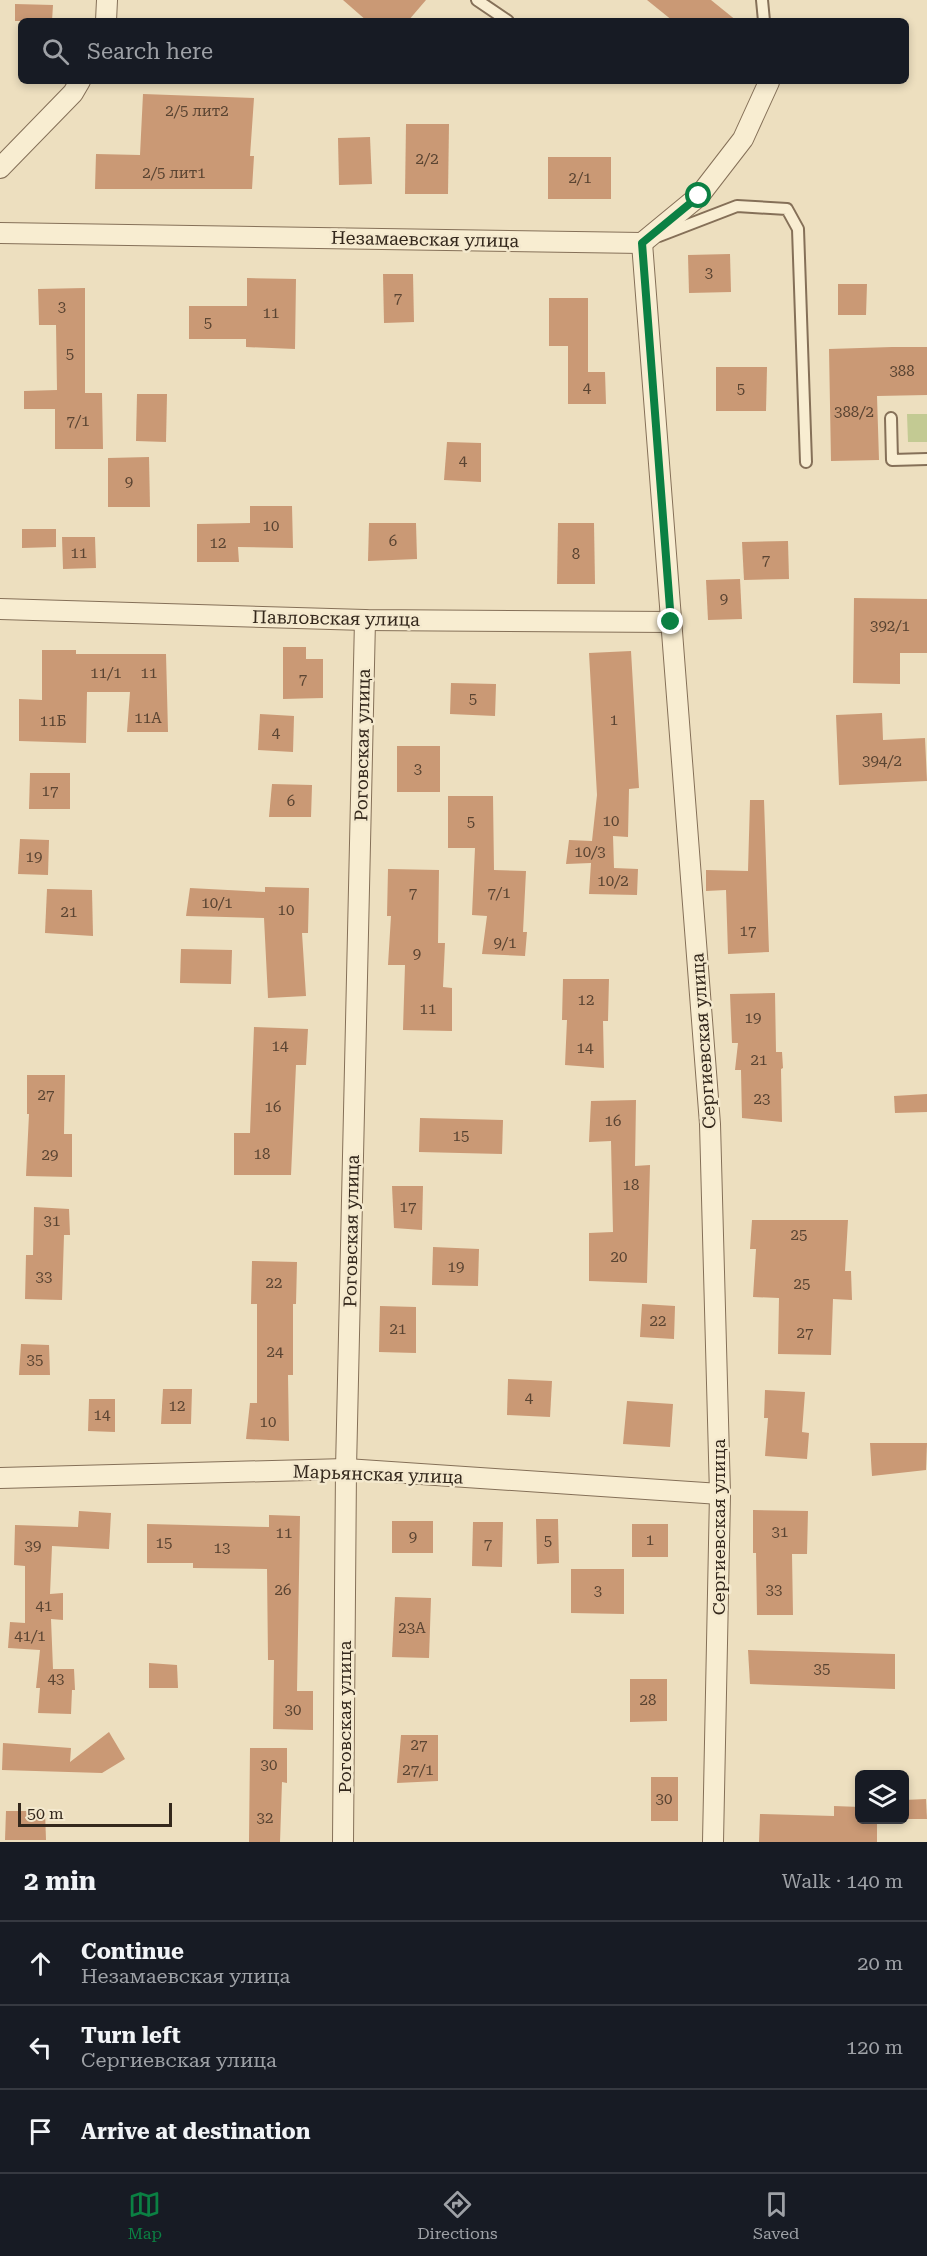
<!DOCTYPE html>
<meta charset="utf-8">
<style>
body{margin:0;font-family:"Roboto Serif",serif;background:#242831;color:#f1f3f6}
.controls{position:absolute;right:18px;bottom:18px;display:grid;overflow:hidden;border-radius:9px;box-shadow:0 3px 9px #0003}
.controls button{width:54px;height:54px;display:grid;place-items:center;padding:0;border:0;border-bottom:2px solid #363941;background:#171b24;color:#f1f3f6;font:30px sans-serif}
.scale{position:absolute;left:18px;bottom:15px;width:154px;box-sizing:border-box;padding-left:6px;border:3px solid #34281c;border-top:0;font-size:16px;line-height:21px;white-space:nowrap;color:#34281c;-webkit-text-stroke:4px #f4e9ce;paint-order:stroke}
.stop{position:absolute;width:18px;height:18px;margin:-14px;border:4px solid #0b8043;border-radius:50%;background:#fff}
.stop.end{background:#0b8043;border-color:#fff;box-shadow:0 2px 6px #0008}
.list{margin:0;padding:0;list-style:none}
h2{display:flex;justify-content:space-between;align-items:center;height:78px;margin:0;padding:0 24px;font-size:26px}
h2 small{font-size:20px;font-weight:400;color:#9ea1a6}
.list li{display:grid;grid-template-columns:39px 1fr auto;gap:18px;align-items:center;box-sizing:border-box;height:84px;padding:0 24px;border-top:2px solid #363941}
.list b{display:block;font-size:22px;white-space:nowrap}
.list p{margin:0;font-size:20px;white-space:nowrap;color:#9ea1a6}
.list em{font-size:20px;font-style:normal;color:#9ea1a6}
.icon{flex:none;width:33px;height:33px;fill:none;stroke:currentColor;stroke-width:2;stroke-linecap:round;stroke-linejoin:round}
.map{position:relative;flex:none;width:927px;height:1842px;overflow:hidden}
.search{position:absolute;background:#171b24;box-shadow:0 3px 9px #0003;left:18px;right:18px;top:18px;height:66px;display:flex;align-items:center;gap:15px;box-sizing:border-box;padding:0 21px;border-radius:9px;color:#9ea1a6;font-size:22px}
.sheet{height:330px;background:#171b24}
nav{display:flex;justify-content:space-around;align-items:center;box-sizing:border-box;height:84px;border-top:2px solid #363941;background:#171b24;font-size:16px;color:#9ea1a6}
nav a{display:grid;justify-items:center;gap:3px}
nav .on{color:#0b8043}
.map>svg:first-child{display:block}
.green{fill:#c3ca93}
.building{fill:#ca9975}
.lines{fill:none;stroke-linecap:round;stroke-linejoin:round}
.service-casing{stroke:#857058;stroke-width:14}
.minor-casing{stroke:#857058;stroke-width:22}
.service{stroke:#f8edd1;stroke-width:10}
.minor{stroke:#f8edd1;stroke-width:20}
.route{stroke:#0b8043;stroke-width:8}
.labels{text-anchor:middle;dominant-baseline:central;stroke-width:5;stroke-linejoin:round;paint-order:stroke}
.number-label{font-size:15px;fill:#5a4432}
.street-label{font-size:18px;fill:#34281c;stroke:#f4e9ce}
</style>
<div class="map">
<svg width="927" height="1842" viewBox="0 0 927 1842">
<rect width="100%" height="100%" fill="#eddfbf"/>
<path class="green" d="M 907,414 L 927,414 L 927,442 L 908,442 Z"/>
<g class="building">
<path d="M 343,0 L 426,0 L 408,21 L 367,21 Z"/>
<path d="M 647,0 L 711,0 L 737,21 L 673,21 Z"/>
<path d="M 15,4 L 53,5 L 52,21 L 15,21 Z"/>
<path d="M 143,94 L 254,98 L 250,156 L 254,156 L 252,189 L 95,189 L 96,154 L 140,155 Z"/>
<path d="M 406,124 L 449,124 L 448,194 L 405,194 Z"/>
<path d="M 370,137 L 372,184 L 339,185 L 338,138 Z"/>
<rect x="548" y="157" width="63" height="42"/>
<path d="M 730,254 L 731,292 L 689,293 L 688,255 Z"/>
<path d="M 383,274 L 413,274 L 414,322 L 384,323 Z"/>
<path d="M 247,278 L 296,279 L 295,349 L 246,347 L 246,339 L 189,339 L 189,306 L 247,306 Z"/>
<path d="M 838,284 L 867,284 L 866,315 L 838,315 Z"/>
<path d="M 85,288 L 85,393 L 102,393 L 103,449 L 55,449 L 55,409 L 24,409 L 24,391 L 57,390 L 56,325 L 39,325 L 38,289 Z"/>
<path d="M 549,298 L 588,298 L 588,372 L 605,372 L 606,404 L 568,404 L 568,346 L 549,346 Z"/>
<path d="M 892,347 L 927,347 L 927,395 L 877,396 L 879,460 L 831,461 L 829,349 Z"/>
<path d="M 716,367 L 767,367 L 766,411 L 716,411 Z"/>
<path d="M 137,394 L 167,394 L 166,442 L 136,441 Z"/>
<path d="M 447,442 L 481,443 L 481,482 L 444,480 Z"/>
<path d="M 149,457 L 150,507 L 108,507 L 108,458 Z"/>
<path d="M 250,506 L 292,506 L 293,548 L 238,547 L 239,562 L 197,562 L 197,524 L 250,523 Z"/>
<path d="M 369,523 L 416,523 L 417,559 L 368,561 Z"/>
<path d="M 558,523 L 594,523 L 595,584 L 557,584 Z"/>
<path d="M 22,529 L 56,529 L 56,547 L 22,548 Z"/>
<path d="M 62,537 L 95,537 L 96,568 L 63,569 Z"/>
<path d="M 788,541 L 789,579 L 744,580 L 742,542 Z"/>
<path d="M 740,579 L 742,619 L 708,620 L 706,580 Z"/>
<path d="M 854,598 L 927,599 L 927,653 L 900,653 L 900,684 L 853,683 Z"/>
<path d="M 283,647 L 306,647 L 306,659 L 323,659 L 323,698 L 283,699 Z"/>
<path d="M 42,650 L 76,650 L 76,654 L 166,654 L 168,732 L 127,732 L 130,692 L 87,692 L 86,743 L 19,741 L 19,699 L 42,700 Z"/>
<path d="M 631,651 L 639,788 L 629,789 L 628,837 L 613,836 L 614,868 L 638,869 L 637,895 L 589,894 L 591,863 L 566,864 L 569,840 L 592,841 L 597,795 L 589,653 Z"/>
<path d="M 451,683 L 496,684 L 495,716 L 450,714 Z"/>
<path d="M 882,713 L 883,740 L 925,738 L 927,781 L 839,785 L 836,715 Z"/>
<path d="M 260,714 L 294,716 L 293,752 L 258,750 Z"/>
<rect x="397" y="746" width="43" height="46"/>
<path d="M 30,773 L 70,773 L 70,809 L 29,809 Z"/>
<path d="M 272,784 L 312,785 L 311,817 L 269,817 Z"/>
<path d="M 448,796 L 493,796 L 494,870 L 526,871 L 523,932 L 527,932 L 525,956 L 482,954 L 487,916 L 472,915 L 475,848 L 448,848 Z"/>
<path d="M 750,800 L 764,800 L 769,952 L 728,954 L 726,890 L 706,891 L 706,870 L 748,871 Z"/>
<path d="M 20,839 L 49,840 L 48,875 L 18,874 Z"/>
<path d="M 388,869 L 439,870 L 438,943 L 445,943 L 443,987 L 452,988 L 452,1031 L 403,1030 L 405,965 L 388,965 L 391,916 L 387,916 Z"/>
<path d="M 265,887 L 309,888 L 308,933 L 302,933 L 306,996 L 268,998 L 264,918 L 186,916 L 190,888 L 265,892 Z"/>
<path d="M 47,889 L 92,890 L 93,936 L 45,933 Z"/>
<path d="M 181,949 L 232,950 L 231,984 L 180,983 Z"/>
<path d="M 563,979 L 609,979 L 608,1021 L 603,1021 L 604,1068 L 565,1065 L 567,1020 L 562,1020 Z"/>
<path d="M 775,993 L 776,1052 L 782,1052 L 783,1068 L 781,1069 L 782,1122 L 742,1118 L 741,1070 L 735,1070 L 738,1043 L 732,1043 L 730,994 Z"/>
<path d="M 254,1027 L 308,1029 L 306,1065 L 296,1065 L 291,1175 L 234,1175 L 234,1133 L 250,1133 Z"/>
<path d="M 27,1075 L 65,1075 L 64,1134 L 72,1134 L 72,1177 L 26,1176 L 29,1114 L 27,1114 Z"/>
<path d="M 927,1094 L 927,1112 L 895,1113 L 894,1096 Z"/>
<path d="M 636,1100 L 635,1166 L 650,1165 L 647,1283 L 589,1281 L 589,1233 L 613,1232 L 611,1141 L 589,1142 L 591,1101 Z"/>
<path d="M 420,1118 L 503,1120 L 502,1154 L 419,1152 Z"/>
<path d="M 392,1186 L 423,1186 L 422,1230 L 394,1228 Z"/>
<path d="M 34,1207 L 69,1209 L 70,1235 L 64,1235 L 62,1300 L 25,1299 L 26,1255 L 33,1255 Z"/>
<path d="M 752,1220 L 848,1220 L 845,1271 L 851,1271 L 852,1300 L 833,1299 L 831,1355 L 778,1354 L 779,1298 L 753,1297 L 756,1249 L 750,1249 Z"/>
<path d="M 433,1247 L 479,1249 L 478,1286 L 432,1285 Z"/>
<path d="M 252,1261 L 297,1262 L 296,1304 L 293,1304 L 293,1375 L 288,1375 L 289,1441 L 246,1439 L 250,1403 L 257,1403 L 257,1304 L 251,1304 Z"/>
<path d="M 642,1304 L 675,1306 L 674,1339 L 640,1337 Z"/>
<path d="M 380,1306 L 416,1307 L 416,1353 L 379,1352 Z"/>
<path d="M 21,1344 L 49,1345 L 50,1375 L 19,1375 Z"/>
<path d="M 508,1379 L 552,1381 L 550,1417 L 507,1415 Z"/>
<path d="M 163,1389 L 192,1389 L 191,1424 L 161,1424 Z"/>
<path d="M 765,1390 L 805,1392 L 802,1432 L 809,1433 L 807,1459 L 765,1456 L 768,1418 L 764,1418 Z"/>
<path d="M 89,1399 L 115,1399 L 115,1432 L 88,1431 Z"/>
<path d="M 627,1401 L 673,1404 L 670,1447 L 623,1444 Z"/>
<path d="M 870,1443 L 927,1443 L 926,1470 L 872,1476 Z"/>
<path d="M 753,1510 L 808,1511 L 807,1554 L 792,1554 L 793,1615 L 757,1615 L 756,1553 L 753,1553 Z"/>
<path d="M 79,1511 L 111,1513 L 109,1549 L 52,1546 L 50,1594 L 63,1593 L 63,1620 L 51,1619 L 53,1669 L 74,1669 L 75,1690 L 72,1690 L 71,1714 L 38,1713 L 40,1688 L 36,1688 L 40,1650 L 8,1648 L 10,1622 L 25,1623 L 25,1566 L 14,1565 L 15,1525 L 78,1527 Z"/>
<path d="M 269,1515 L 300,1516 L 297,1691 L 313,1691 L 313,1730 L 273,1729 L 274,1660 L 268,1660 L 267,1569 L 193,1568 L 193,1563 L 147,1563 L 147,1524 L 269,1527 Z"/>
<path d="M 536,1519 L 558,1519 L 559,1563 L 537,1564 Z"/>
<rect x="392" y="1521" width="41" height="32"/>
<path d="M 473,1522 L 503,1522 L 502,1567 L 472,1566 Z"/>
<rect x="632" y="1524" width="36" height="33"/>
<path d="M 571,1569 L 624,1569 L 624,1614 L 571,1613 Z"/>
<path d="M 395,1597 L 431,1598 L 429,1658 L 392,1657 Z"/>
<path d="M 748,1650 L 895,1654 L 895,1689 L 750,1684 Z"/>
<path d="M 149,1663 L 177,1665 L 178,1688 L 149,1688 Z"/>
<path d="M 630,1679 L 667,1679 L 667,1721 L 630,1722 Z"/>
<path d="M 109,1732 L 125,1759 L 102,1773 L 2,1770 L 3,1743 L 71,1748 L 70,1762 Z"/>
<path d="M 401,1735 L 438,1735 L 438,1781 L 397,1783 Z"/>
<path d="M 250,1748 L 287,1748 L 287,1783 L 282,1782 L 280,1842 L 249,1842 Z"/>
<rect x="651" y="1777" width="27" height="44"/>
<path d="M 926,1799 L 927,1819 L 904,1819 L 904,1800 Z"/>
<path d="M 834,1806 L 860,1807 L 860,1820 L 877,1820 L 877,1842 L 759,1842 L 760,1814 L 834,1816 Z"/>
<path d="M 6,1811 L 45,1811 L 46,1840 L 5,1840 Z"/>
</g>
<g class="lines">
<g class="service-casing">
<g id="service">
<path d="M 477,0 L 508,21"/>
<path d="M 762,0 L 764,21"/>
<path d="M 659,236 L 737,206 L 787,209 L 798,229 L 806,462"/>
<path d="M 891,418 L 892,460 L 927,459"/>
</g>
</g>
<g class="minor-casing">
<g id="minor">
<path d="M 106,21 L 107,0"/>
<path d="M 0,168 L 73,93 L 80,81"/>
<path d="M 0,233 L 642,243 L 699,196 L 743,139 L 769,82"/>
<path d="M 642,243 L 710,1124 L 720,1494 L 713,1842"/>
<path d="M 0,609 L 365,620 L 671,622"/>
<path d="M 0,1478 L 346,1469 L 720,1494"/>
<path d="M 343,1842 L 346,1469 L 365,620"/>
</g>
</g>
<use href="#service" class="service"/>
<use href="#minor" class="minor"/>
</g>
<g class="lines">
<path class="route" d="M 671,622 L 642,243 L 699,196"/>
</g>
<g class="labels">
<g class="number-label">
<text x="197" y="111">2/5 лит2</text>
<text x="427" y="159">2/2</text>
<text x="174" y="173">2/5 лит1</text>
<text x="580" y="178">2/1</text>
<text x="709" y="273">3</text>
<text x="398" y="298">7</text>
<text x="62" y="307">3</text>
<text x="271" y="313">11</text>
<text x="208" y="323">5</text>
<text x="70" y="354">5</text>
<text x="902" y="371">388</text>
<text x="587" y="388">4</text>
<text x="741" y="389">5</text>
<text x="854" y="412">388/2</text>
<text x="78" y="421">7/1</text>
<text x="463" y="461">4</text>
<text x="129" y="482">9</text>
<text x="271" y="526">10</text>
<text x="393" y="541">6</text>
<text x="218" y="543">12</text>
<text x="79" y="553">11</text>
<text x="576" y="554">8</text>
<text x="766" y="560">7</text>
<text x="724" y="599">9</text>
<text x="890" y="626">392/1</text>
<text x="106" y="673">11/1</text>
<text x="149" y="673">11</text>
<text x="303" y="679">7</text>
<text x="473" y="699">5</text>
<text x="148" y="718">11А</text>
<text x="614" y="720">1</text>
<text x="53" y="721">11Б</text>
<text x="276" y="733">4</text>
<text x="882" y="761">394/2</text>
<text x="418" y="769">3</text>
<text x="50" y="791">17</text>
<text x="291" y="801">6</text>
<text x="611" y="821">10</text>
<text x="471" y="822">5</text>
<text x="590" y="852">10/3</text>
<text x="34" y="857">19</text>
<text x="613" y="881">10/2</text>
<text x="413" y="893">7</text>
<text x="499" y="893">7/1</text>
<text x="217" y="903">10/1</text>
<text x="286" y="910">10</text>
<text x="69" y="912">21</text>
<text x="748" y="931">17</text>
<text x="505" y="943">9/1</text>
<text x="417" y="954">9</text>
<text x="586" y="1000">12</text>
<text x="428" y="1009">11</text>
<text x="753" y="1018">19</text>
<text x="280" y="1046">14</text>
<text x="585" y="1048">14</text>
<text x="759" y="1060">21</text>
<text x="46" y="1095">27</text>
<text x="762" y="1099">23</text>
<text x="273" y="1107">16</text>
<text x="613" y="1121">16</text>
<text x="461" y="1136">15</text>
<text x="262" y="1154">18</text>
<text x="50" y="1155">29</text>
<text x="631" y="1185">18</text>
<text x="408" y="1207">17</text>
<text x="52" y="1221">31</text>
<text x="799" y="1235">25</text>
<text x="619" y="1257">20</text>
<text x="456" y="1267">19</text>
<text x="44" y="1277">33</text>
<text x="274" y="1283">22</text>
<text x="802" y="1284">25</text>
<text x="658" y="1321">22</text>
<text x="398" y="1329">21</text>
<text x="805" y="1333">27</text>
<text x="275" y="1352">24</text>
<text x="35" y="1360">35</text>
<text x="529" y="1398">4</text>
<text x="177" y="1406">12</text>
<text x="102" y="1415">14</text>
<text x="268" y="1422">10</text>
<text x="780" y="1532">31</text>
<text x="284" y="1533">11</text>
<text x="413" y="1537">9</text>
<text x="650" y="1540">1</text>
<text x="548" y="1541">5</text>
<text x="164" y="1543">15</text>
<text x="488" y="1544">7</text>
<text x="33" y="1546">39</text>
<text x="222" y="1548">13</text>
<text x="283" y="1590">26</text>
<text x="774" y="1590">33</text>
<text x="598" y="1591">3</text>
<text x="44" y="1606">41</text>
<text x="412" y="1628">23А</text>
<text x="30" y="1636">41/1</text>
<text x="822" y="1669">35</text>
<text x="56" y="1679">43</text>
<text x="648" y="1700">28</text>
<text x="293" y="1710">30</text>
<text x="419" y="1745">27</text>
<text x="269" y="1765">30</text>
<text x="418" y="1770">27/1</text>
<text x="664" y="1799">30</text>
<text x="265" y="1818">32</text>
</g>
<g class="street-label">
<text transform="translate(425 239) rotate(1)">Незамаевская улица</text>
<text transform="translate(336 618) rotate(1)">Павловская улица</text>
<text transform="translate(362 745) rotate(-89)">Роговская улица</text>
<text transform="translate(703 1041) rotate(-94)">Сергиевская улица</text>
<text transform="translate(351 1231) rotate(-89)">Роговская улица</text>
<text transform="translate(378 1474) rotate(2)">Марьянская улица</text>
<text transform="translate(718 1527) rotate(-90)">Сергиевская улица</text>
<text transform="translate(344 1717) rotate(-90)">Роговская улица</text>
</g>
</g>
</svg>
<div class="controls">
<button><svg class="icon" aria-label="layers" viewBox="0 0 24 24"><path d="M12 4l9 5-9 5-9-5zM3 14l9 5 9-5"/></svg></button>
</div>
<div class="scale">50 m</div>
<div class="stop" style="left:699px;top:196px"></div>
<div class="stop end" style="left:671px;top:622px"></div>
<div class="search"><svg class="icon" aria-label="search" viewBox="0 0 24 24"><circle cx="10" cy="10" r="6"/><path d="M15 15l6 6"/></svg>Search here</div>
</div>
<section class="sheet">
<h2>2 min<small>Walk · 140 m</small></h2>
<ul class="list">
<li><svg class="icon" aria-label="ahead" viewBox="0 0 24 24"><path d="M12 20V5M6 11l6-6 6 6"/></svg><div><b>Continue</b><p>Незамаевская улица</p></div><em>20 m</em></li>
<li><svg class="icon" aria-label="left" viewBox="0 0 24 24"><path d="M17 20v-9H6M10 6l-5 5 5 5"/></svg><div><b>Turn left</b><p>Сергиевская улица</p></div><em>120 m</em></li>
<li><svg class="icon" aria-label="arrive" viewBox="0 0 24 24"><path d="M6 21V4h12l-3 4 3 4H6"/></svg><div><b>Arrive at destination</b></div></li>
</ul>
</section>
<nav>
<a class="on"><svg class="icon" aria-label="map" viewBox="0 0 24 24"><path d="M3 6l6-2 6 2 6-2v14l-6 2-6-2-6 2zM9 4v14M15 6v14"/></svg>Map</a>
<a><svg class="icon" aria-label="directions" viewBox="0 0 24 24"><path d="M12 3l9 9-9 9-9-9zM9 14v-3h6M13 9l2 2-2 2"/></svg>Directions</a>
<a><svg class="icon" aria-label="saved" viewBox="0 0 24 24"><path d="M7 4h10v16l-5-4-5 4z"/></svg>Saved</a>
</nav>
